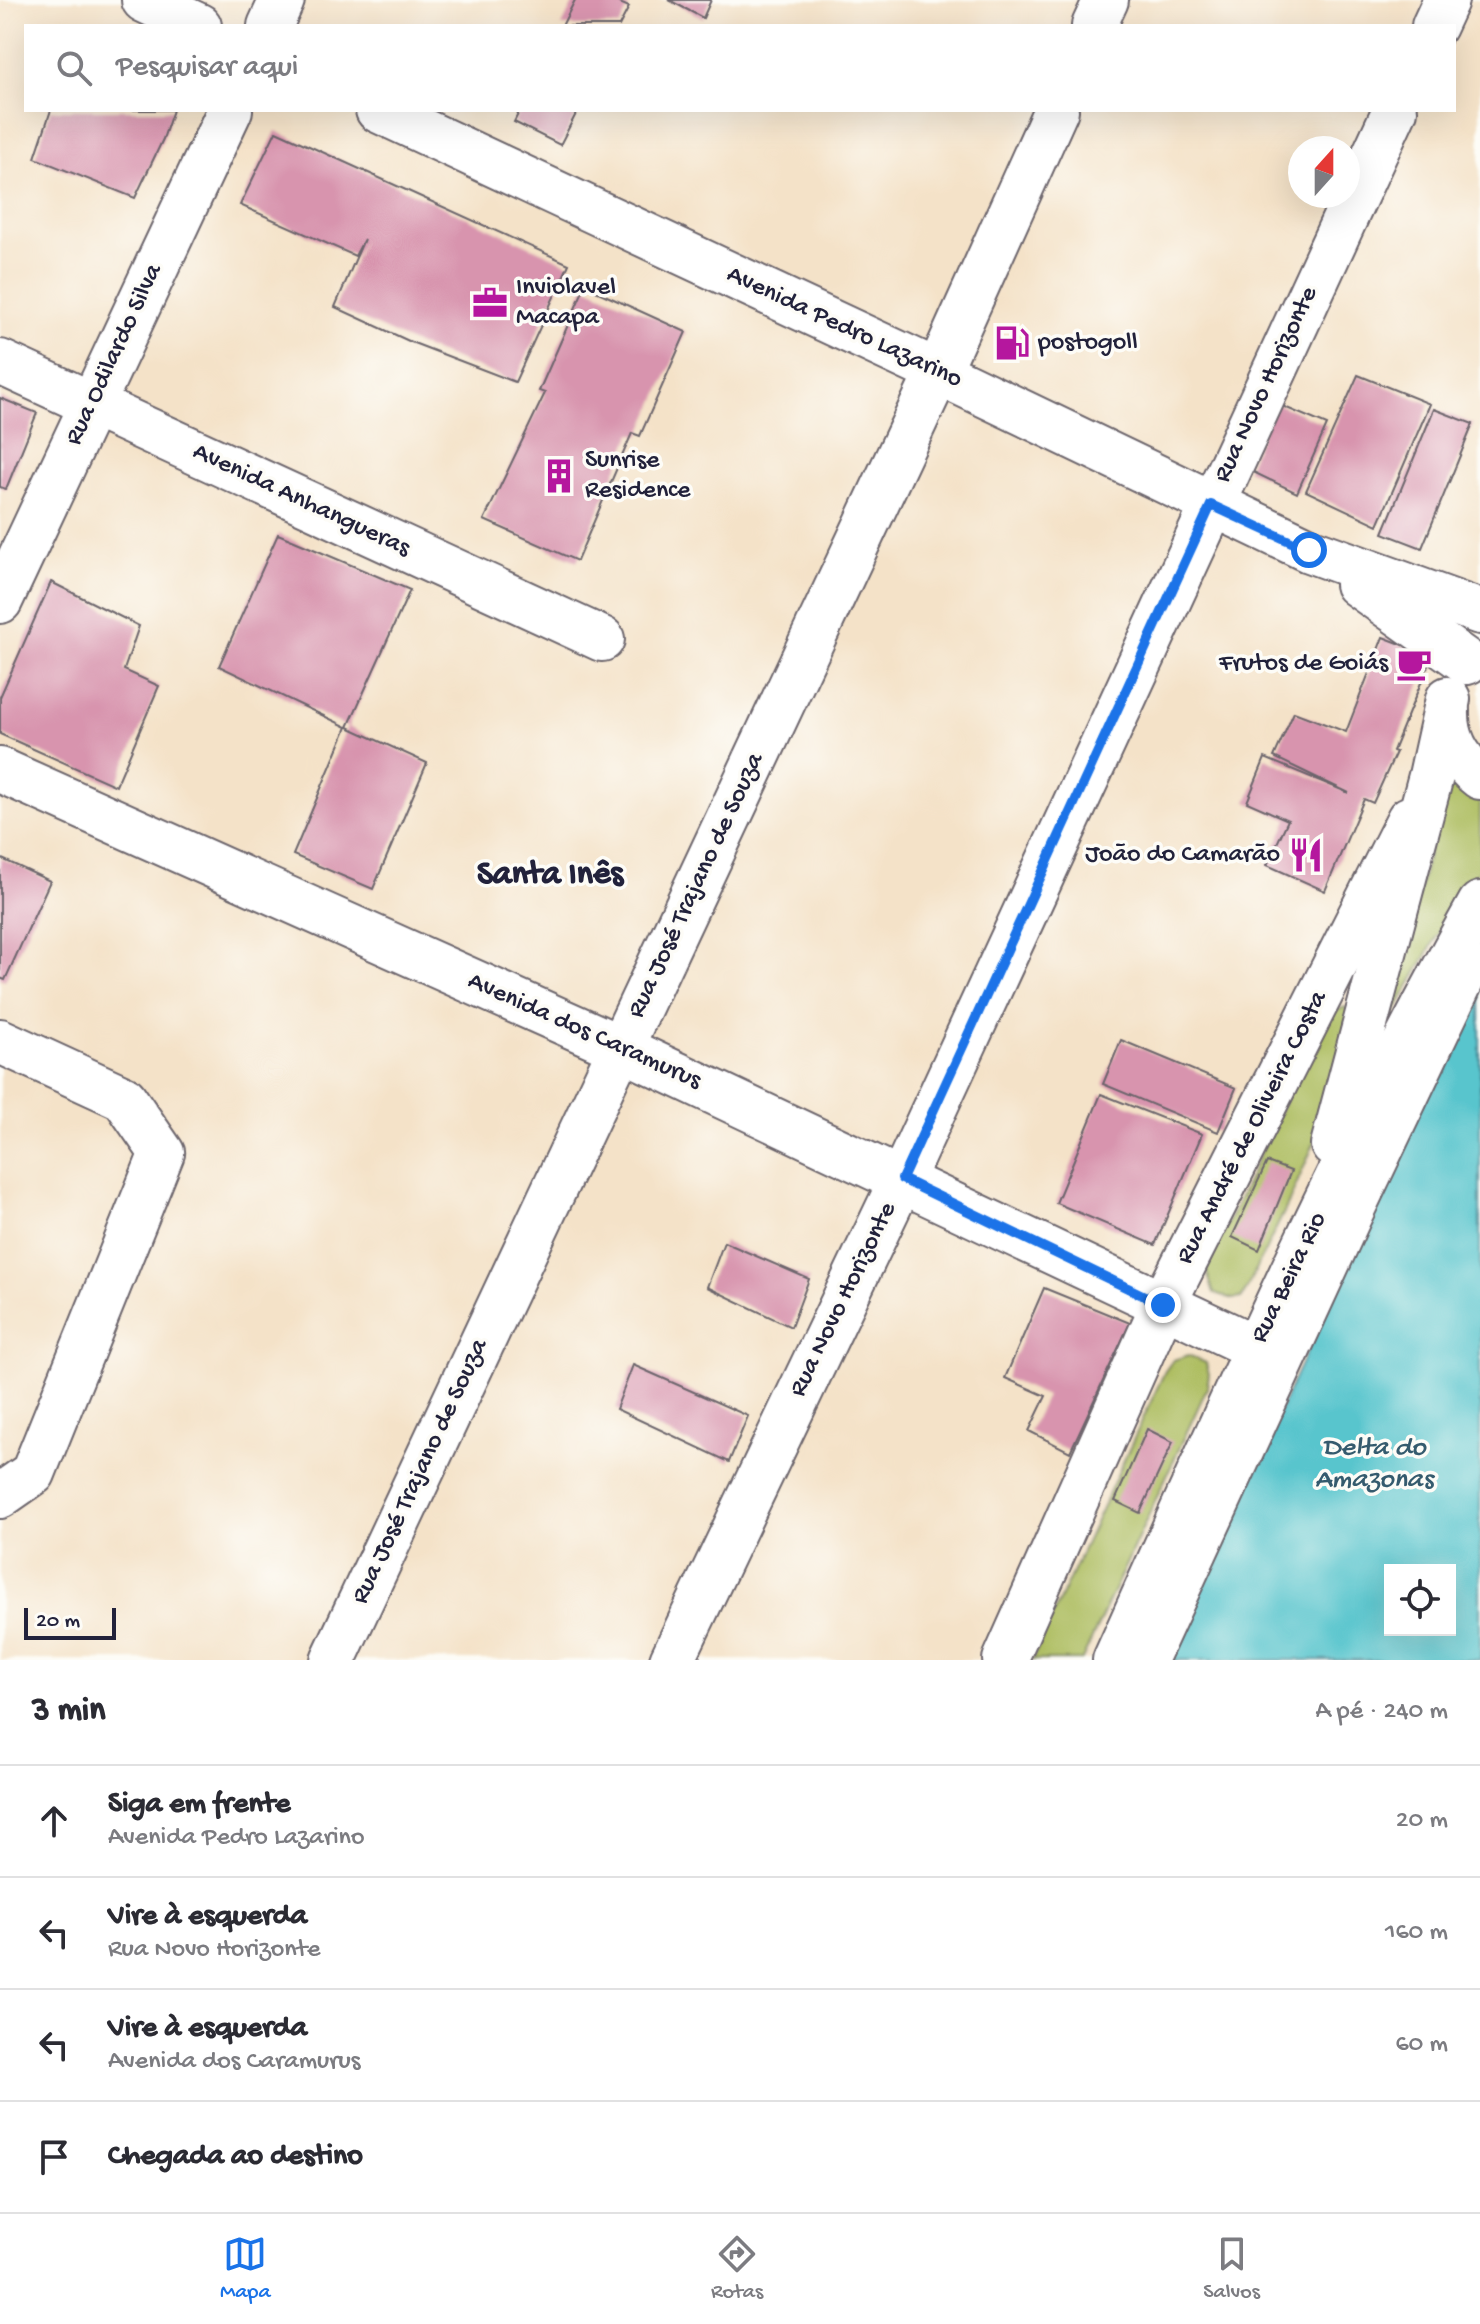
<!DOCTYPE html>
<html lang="pt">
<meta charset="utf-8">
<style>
body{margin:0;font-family:"Gochi Hand",sans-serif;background:#f7f7f7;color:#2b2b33}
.controls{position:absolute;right:24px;bottom:24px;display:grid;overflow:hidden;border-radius:0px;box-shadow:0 8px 32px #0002}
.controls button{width:72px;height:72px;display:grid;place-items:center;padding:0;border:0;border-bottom:2px solid #e1e1e2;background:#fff;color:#2b2b33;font:40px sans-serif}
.compass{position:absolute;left:1288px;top:136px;width:72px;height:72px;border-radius:50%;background:#fff;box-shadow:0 8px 32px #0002;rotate:21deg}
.scale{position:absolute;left:24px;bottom:20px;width:92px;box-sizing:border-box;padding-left:8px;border:4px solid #22223b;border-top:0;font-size:22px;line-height:28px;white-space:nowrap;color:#22223b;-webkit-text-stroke:6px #fdfcf7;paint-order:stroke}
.stop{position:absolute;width:24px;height:24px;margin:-18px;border:6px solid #1a73e8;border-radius:50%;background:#fff}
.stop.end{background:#1a73e8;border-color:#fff;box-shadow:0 2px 8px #0008}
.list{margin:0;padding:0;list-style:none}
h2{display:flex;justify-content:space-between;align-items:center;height:104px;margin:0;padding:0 32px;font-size:34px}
h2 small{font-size:26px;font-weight:400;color:#7c7c81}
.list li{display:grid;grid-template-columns:52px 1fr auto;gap:24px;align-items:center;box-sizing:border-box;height:112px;padding:0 32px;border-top:2px solid #e1e1e2}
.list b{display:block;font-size:30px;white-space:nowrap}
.list p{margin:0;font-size:26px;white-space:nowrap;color:#7c7c81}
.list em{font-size:26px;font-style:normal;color:#7c7c81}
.icon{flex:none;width:44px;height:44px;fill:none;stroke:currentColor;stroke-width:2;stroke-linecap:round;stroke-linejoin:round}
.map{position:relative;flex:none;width:1480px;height:1660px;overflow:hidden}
.search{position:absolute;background:#fff;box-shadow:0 8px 32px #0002;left:24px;right:24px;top:24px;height:88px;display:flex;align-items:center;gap:20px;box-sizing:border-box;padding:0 28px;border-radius:0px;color:#7c7c81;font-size:30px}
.sheet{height:552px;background:#fff}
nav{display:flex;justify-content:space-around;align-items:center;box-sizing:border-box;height:112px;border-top:2px solid #e1e1e2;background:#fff;font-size:22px;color:#7c7c81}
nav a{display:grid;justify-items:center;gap:4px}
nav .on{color:#1a73e8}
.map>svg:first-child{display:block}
.green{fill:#aebe62;stroke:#68704e;stroke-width:2}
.water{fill:#58c5cd;stroke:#3d7484;stroke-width:2;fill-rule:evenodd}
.building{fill:#d894ae}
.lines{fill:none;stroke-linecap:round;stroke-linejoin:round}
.minor-casing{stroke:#6c656c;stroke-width:48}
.major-casing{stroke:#6c656c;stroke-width:48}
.minor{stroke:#fff;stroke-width:44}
.major{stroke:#fff;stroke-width:44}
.route{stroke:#1a73e8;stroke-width:10}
.labels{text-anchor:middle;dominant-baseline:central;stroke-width:7;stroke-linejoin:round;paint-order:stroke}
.poi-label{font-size:26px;fill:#22223b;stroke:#fdfcf7;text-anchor:start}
.street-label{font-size:26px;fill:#22223b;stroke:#fdfcf7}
.water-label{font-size:28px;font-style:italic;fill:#355b6e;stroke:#fdfcf7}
.district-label{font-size:34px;font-weight:bold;fill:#22223b;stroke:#fdfcf7}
</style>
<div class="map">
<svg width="1480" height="1660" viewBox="0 0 1480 1660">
<rect width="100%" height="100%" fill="#fdfcf7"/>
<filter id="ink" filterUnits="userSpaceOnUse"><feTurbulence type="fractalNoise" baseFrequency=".0125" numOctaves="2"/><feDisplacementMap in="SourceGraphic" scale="16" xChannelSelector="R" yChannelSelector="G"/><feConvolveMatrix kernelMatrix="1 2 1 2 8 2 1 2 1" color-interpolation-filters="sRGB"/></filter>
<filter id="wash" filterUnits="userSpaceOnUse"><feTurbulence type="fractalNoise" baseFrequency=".006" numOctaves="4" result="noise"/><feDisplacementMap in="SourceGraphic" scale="32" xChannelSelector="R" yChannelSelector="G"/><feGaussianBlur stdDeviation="1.8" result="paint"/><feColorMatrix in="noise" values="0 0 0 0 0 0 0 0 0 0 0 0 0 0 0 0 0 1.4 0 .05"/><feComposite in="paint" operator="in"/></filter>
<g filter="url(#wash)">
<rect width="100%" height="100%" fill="#f4e2c8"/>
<g class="green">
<path d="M 1448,771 L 1463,791 L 1480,801 L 1480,869 L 1460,895 L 1386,1028 Z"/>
<path d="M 1345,1007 L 1349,1012 L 1319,1132 L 1288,1204 L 1242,1298 L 1233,1299 L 1214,1293 L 1206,1270 L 1315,1036 L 1335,1011 Z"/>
<path d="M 1188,1355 L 1206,1363 L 1209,1374 L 1207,1388 L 1082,1660 L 1032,1660 L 1165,1371 L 1173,1360 Z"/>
</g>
<path class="water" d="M 1480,977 L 1480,1660 L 1164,1660 ZM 1390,1570 L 1450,1570 L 1450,1630 L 1390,1630 Z"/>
<g id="blocks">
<g class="building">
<path d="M 575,0 L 613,0 L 629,7 L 619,26 L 562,26 Z"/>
<path d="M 669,0 L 711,0 L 703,18 Z"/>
<path d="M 51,110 L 173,110 L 163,139 L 135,198 L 35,158 Z"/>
<path d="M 520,110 L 578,110 L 560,145 L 514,122 Z"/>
<path d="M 276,131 L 569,264 L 515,382 L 411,342 L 335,307 L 364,239 L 355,256 L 240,205 Z"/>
<path d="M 585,286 L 686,332 L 640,436 L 632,433 L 577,561 L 484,520 L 545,393 L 539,391 Z"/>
<path d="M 1358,375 L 1430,404 L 1378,525 L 1306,491 Z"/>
<path d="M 0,398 L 37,413 L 6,489 L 0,487 Z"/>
<path d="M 1275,403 L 1327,425 L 1297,493 L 1247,469 Z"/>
<path d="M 1434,409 L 1473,424 L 1422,548 L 1383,533 Z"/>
<path d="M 278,534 L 410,590 L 348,727 L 427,763 L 373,889 L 293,855 L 347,727 L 219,666 Z"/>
<path d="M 51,582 L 139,626 L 124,670 L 159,686 L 116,786 L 0,734 L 0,697 Z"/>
<path d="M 1383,637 L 1432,656 L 1393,751 L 1396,752 L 1373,803 L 1364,799 L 1325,891 L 1267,865 L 1288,820 L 1247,802 L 1265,758 L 1349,793 L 1274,757 L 1294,712 L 1346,732 Z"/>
<path d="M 0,858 L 50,881 L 5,980 L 0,978 Z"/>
<path d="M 1121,1040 L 1236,1088 L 1218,1132 L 1103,1084 Z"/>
<path d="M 1101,1094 L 1202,1134 L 1155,1245 L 1056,1203 Z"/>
<path d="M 1267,1162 L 1291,1171 L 1259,1250 L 1232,1237 Z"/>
<path d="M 724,1242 L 809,1279 L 791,1327 L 707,1287 Z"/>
<path d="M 1044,1288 L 1130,1323 L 1070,1452 L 1029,1431 L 1046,1396 L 1005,1378 Z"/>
<path d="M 633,1365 L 748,1416 L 729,1462 L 616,1409 Z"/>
<path d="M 1147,1429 L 1173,1442 L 1140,1513 L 1115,1501 Z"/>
</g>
</g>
</g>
<g filter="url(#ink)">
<use href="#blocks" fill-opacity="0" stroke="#6c656c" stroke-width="2"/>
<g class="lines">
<g class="minor-casing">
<g id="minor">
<path d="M 270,26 L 282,0"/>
<path d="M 1094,26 L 1106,0"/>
<path d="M 1434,26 L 1446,0"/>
<path d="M 0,362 L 602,639"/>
<path d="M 0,601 L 230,110"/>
<path d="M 0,770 L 621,1048 L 1256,1348"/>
<path d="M 0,1041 L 124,1098 L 162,1153 L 33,1473 L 0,1496"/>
<path d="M 333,1660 L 938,372 L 1056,110"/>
<path d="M 672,1660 L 902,1179 L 1395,110"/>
<path d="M 1005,1660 L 1163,1305 L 1409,819"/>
<path d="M 1145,1660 L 1351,1212 L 1468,966"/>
</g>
</g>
<g class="major-casing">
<g id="major">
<path d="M 144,0 L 199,26"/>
<path d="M 378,110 L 938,372 L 1309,550 L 1480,612"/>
<path d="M 1357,584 L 1467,662"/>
<path d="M 1447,711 C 1446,738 1459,761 1480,777"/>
<path d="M 1333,1145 L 1431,776 L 1448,699"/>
<path d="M 1115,1660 C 1230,1405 1343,1148 1480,904"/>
</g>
</g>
<use href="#minor" class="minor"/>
<use href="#major" class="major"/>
</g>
</g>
<g class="lines" filter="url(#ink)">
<path class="route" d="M 1163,1305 L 902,1179 L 1211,505 L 1309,550"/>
</g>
<defs>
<g id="office-bare" transform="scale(2.76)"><path d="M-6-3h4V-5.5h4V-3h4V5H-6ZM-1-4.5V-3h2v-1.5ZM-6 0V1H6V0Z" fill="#b5179e" stroke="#fdfcf7" stroke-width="2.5" paint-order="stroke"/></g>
<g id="fuel-bare" transform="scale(2.76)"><path d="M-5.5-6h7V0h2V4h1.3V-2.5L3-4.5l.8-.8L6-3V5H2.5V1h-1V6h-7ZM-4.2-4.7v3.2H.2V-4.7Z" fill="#b5179e" stroke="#fdfcf7" stroke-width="2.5" paint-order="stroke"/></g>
<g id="building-bare" transform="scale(2.76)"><path d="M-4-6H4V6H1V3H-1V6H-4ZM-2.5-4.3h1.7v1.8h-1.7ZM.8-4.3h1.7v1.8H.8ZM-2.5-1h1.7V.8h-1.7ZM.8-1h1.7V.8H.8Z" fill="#b5179e" stroke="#fdfcf7" stroke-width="2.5" paint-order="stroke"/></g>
<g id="cafe-bare" transform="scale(2.76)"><path d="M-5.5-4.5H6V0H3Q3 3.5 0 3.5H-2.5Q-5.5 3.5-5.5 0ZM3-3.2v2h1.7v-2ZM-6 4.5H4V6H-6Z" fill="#b5179e" stroke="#fdfcf7" stroke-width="2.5" paint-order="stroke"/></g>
<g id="restaurant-bare" transform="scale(2.76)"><path d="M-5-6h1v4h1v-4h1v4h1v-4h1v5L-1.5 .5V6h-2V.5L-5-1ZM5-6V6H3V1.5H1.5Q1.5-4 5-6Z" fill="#b5179e" stroke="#fdfcf7" stroke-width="2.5" paint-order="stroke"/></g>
</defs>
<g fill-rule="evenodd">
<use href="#office-bare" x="490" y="303"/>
<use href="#fuel-bare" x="1012" y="343"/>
<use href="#building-bare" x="559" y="476"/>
<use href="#cafe-bare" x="1414" y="664"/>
<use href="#restaurant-bare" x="1306" y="855"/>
</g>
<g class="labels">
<g class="poi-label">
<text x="516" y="288">Inviolavel<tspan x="516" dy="30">Macapa</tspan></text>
<text x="1038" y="343">postogoll</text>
<text x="585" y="461">Sunrise<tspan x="585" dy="30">Residence</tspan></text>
<text x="1388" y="664" text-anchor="end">Frutos de Goiás</text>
<text x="1280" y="855" text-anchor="end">João do Camarão</text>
</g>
<g class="street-label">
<text transform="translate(844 328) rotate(25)">Avenida Pedro Lazarino</text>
<text transform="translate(115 355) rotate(-65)">Rua Odilardo Silva</text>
<text transform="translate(1267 385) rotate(-65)">Rua Novo Horizonte</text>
<text transform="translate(301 501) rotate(25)">Avenida Anhangueras</text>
<text transform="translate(697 886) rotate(-65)">Rua José Trajano de Souza</text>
<text transform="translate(584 1032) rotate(24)">Avenida dos Caramurus</text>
<text transform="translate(1253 1128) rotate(-63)">Rua André de Oliveira Costa</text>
<text transform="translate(1290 1278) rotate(-64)">Rua Beira Rio</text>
<text transform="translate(844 1300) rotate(-64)">Rua Novo Horizonte</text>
<text transform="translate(421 1472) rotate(-65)">Rua José Trajano de Souza</text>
</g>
<g class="water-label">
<text x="1374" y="1448">Delta do<tspan x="1374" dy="32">Amazonas</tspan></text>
</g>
<g class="district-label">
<text x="550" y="876">Santa Inês</text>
</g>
</g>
</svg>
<div class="controls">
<button><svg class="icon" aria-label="locate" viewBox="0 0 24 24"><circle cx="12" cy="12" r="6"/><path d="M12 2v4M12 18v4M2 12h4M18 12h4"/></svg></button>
</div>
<svg class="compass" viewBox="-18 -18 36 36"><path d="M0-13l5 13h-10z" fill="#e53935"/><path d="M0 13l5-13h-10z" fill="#7c7c81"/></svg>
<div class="scale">20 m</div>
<div class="stop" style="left:1309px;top:550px"></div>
<div class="stop end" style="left:1163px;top:1305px"></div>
<div class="search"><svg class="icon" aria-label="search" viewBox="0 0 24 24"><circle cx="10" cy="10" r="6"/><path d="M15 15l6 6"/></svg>Pesquisar aqui</div>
</div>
<section class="sheet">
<h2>3 min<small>A pé · 240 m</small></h2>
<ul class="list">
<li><svg class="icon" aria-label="ahead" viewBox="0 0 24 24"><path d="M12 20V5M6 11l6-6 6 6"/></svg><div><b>Siga em frente</b><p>Avenida Pedro Lazarino</p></div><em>20 m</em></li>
<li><svg class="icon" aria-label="left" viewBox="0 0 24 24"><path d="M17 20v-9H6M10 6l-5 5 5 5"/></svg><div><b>Vire à esquerda</b><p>Rua Novo Horizonte</p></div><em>160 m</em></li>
<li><svg class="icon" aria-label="left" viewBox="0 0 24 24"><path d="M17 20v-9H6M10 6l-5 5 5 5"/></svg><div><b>Vire à esquerda</b><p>Avenida dos Caramurus</p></div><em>60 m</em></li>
<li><svg class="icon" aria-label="arrive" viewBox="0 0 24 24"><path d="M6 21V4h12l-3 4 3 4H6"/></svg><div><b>Chegada ao destino</b></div></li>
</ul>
</section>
<nav>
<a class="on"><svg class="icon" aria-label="map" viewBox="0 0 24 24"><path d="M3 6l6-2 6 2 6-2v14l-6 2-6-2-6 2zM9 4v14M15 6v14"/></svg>Mapa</a>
<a><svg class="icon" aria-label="directions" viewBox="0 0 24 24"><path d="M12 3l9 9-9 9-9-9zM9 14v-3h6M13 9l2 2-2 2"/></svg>Rotas</a>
<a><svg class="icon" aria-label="saved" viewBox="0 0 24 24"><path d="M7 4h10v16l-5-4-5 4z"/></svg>Salvos</a>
</nav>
